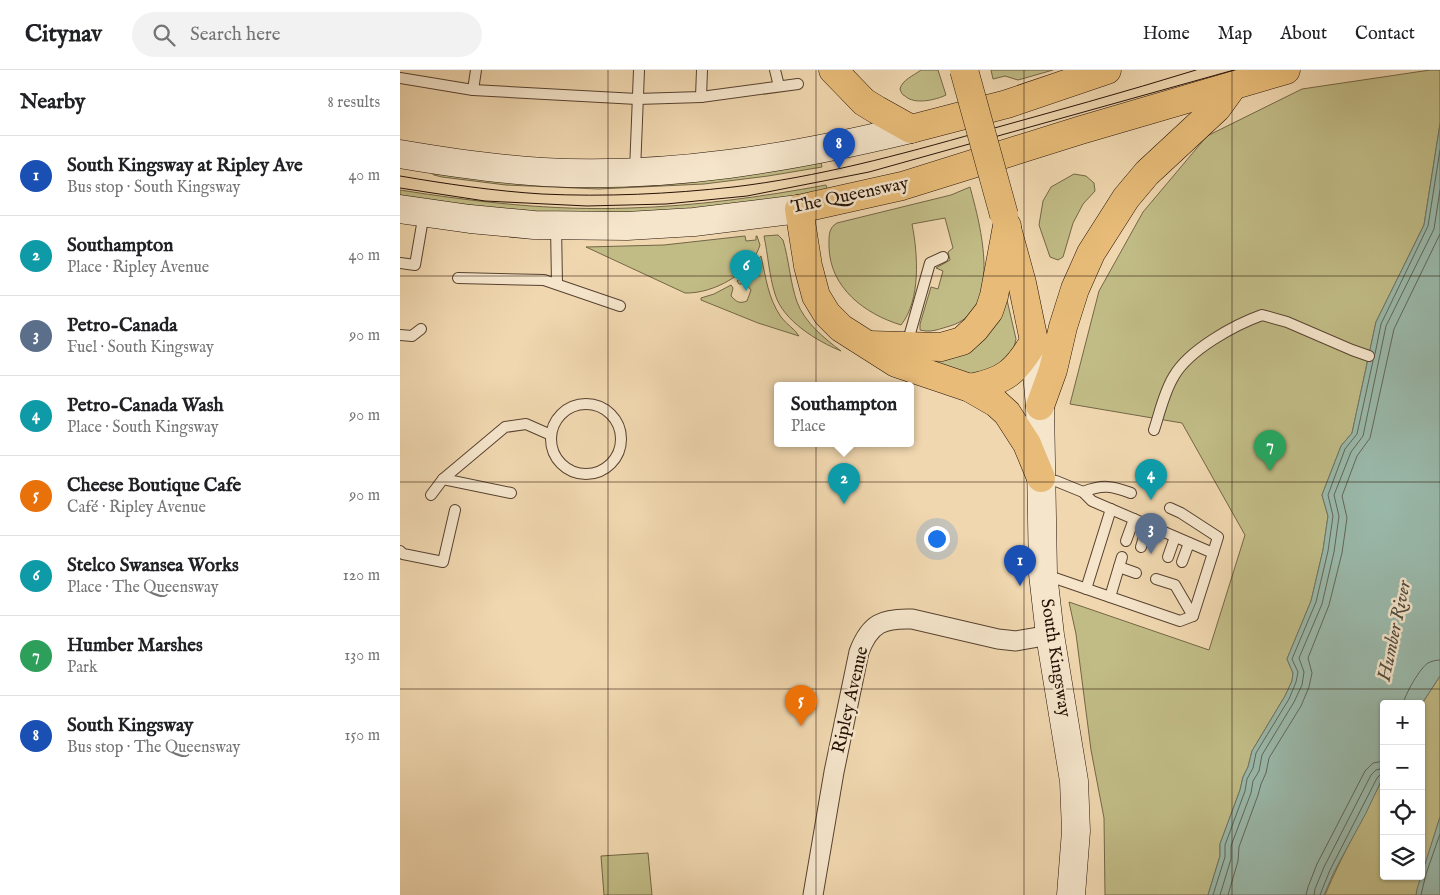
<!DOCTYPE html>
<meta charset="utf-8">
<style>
body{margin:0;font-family:"IM FELL English",serif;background:#f2f2f2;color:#202124}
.controls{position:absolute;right:15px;bottom:15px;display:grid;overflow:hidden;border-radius:5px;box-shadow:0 1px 4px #0004}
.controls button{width:45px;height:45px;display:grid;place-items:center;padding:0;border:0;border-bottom:1px solid #e0e0e0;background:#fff;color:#202124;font:25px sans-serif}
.you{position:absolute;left:536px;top:468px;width:18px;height:18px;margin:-12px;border:4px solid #fff;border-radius:50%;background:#1a73e8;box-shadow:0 0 0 8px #1a73e833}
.badge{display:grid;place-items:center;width:32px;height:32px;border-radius:50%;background:#ea580c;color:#fff;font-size:16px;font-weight:700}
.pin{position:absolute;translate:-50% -41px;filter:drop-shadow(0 1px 2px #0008)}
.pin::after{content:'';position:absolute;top:26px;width:18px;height:15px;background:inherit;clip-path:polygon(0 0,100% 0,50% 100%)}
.popup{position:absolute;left:374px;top:312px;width:140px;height:65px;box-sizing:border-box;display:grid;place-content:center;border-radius:5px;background:#fff;filter:drop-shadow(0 1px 4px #0005);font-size:16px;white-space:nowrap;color:#757577}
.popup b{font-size:19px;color:#202124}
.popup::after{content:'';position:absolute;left:50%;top:100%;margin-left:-10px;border:10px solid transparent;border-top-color:#fff}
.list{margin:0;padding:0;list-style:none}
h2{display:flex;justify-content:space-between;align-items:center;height:65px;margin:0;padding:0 20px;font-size:21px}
h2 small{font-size:16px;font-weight:400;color:#757577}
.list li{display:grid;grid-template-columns:32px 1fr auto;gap:15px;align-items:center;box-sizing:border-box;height:80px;padding:0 20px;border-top:1px solid #e0e0e0}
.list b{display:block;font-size:19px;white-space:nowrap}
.list p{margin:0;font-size:16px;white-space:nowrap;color:#757577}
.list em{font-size:16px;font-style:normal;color:#757577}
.icon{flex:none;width:28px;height:28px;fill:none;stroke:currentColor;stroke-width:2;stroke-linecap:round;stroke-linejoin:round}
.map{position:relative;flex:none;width:1040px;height:825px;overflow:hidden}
header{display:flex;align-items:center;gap:30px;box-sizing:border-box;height:70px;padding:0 25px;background:#fff;border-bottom:1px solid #e0e0e0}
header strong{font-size:24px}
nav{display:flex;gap:28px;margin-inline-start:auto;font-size:18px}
.search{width:350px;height:45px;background:#f2f2f2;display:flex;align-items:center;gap:12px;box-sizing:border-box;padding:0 18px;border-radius:28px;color:#757577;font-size:19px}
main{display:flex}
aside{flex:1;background:#fff}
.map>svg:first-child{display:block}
.green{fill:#c1bc86;stroke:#746646}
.water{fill:#9abaac;stroke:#6c766a}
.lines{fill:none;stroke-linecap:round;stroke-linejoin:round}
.shore{stroke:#606659;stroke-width:1}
.lane-casing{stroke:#584230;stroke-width:12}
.street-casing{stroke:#584230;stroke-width:21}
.secondary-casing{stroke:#261106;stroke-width:29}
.primary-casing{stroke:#261106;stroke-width:29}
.lane{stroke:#f5e5cb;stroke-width:10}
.street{stroke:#f5e5cb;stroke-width:19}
.secondary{stroke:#f5e5cb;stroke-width:28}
.primary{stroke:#e8bc78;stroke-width:28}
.tram{stroke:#261106;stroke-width:1}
.primary-bridge-casing{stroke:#261106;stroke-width:29;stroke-linecap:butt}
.primary-bridge{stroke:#e8bc78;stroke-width:28}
.grid{fill:none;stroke:#261106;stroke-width:1;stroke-opacity:0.55}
.labels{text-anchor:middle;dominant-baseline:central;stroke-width:5;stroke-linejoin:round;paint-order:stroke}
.street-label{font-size:18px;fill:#261106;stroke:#f5e5cb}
.water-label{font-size:19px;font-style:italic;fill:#4f4c40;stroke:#f5e5cb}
</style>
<header>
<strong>Citynav</strong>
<div class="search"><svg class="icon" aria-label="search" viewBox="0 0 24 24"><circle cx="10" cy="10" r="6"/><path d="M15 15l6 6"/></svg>Search here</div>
<nav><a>Home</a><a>Map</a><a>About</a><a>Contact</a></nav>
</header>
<main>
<aside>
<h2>Nearby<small>8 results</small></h2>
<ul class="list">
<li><span class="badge" style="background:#1a4fb4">1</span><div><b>South Kingsway at Ripley Ave</b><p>Bus stop · South Kingsway</p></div><em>40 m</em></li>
<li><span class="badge" style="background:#0f9aa8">2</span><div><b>Southampton</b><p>Place · Ripley Avenue</p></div><em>40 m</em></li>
<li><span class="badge" style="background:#5c6f8a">3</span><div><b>Petro-Canada</b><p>Fuel · South Kingsway</p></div><em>90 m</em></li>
<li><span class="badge" style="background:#0f9aa8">4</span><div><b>Petro-Canada Wash</b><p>Place · South Kingsway</p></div><em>90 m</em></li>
<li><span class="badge" style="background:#e8710a">5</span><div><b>Cheese Boutique Cafe</b><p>Café · Ripley Avenue</p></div><em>90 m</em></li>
<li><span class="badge" style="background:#0f9aa8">6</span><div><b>Stelco Swansea Works</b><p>Place · The Queensway</p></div><em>120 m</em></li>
<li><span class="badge" style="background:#2e9e5b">7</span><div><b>Humber Marshes</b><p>Park</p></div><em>130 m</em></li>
<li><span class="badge" style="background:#1a4fb4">8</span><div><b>South Kingsway</b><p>Bus stop · The Queensway</p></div><em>150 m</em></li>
</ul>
</aside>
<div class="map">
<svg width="1040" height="825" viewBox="0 0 1040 825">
<rect width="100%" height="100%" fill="#f0d7af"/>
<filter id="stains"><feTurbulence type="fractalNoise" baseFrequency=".004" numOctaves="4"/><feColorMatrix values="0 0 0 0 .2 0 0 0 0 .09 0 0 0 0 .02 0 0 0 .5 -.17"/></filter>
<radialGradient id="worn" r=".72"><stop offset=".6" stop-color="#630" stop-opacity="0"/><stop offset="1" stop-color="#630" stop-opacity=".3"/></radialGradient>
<g class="green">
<path d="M 521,0 L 538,0 L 546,25 C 536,30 514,35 505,26 C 502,25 501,22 500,19 C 502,10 513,6 521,0 Z"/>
<path d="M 591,0 L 653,0 L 618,10 L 605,6 L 593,9 Z"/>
<path d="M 1030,0 L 1040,0 L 1040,54 L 1024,155 L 976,252 L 952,363 L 941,376 L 922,425 L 928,446 L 923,480 L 911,531 L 887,589 L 893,603 L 892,611 L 885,626 L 852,681 L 848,697 L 843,707 L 840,720 L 820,774 L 820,786 L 808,825 L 705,825 L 704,748 L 691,680 L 676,564 L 669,532 L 809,580 L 845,465 L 782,353 L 670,334 L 699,221 L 743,142 L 807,66 L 902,19 Z"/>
<path d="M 420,87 L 422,97 L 368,106 L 304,114 L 198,119 L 106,115 L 42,107 L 34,105 L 30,102 Z"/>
<path d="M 674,104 L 686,106 L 694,113 L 695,121 L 683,134 L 673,153 L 663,187 L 658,190 L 650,187 L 639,155 L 643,131 L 651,117 Z"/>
<path d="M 426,115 L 428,123 L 261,143 L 133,143 L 0,127 L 0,120 C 76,132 153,141 230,138 C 296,136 361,127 426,115 Z"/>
<path d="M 570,117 C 580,154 604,240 550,256 C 539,259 531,263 520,260 L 520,254 L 531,217 L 538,219 L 543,201 L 536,198 L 550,190 L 548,182 L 553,178 L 545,148 L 512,154 C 518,184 521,230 501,255 C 465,244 430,218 429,177 C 429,167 428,158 437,153 L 551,125 Z"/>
<path d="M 378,165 L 383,170 C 389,190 390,212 397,232 C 405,253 424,268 441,281 C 417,271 383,251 375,224 C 369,205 368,185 364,166 Z"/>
<path d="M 345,166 L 346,171 L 356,170 L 356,166 L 357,166 L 360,175 C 352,203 313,224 285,223 L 186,177 L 264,175 Z"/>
<path d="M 361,186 C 366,208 368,228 381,247 C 386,254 395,259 399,266 L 358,253 L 301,230 L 301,228 L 314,224 L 331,215 L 333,218 L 331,226 C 337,232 339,234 347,231 L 351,220 L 346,214 L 339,214 L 337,211 L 347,203 Z"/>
<path d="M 607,230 L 616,269 L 612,286 L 575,309 L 516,286 Z"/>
<path d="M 1040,606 L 1040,747 L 1016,825 L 925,825 C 942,784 965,745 984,705 L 984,806 L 1021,806 L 1021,635 Z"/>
<path d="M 248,783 L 252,825 L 204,825 L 201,786 Z"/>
</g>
<g class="water">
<path d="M 1040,54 L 1040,606 L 1021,635 L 1021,634 L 984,634 L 984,705 L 966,743 L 934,802 L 924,825 L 808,825 L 820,786 L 820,774 L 840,720 L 843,707 L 848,697 L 852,681 L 885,626 L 892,611 L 893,603 L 887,589 L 911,531 L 923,480 L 928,446 L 922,425 L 941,376 L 952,363 L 976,252 L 1024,155 Z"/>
<path d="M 1040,747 L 1040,825 L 1016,825 L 1017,819 Z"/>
</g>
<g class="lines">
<g class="shore">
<path d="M 975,284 L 981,254 L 1028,156 L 1040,80"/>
<path d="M 1003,634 C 1005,624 1020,598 1028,593 C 1032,591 1036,590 1040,590"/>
<path d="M 813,825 L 825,787 L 825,775 L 845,721 L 847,709 L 853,698 L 856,683 L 889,629 L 896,612 L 898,602 L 892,589 L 916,532 L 928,481 L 933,446 L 928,425 L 945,379 L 957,364 L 973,291"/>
<path d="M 820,825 L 831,789 L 831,776 L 851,723 L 853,711 L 859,701 L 862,685 L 894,632 L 902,615 L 904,602 L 899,588 L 922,534 L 934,482 L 939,446 L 934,425 L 951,382 L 963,366 L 986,256 L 1034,159 L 1040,120"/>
<path d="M 828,825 L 838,791 L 839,777 L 858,725 L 861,714 L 866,703 L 869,688 L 901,636 L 909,617 L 912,603 L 908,588 L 929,535 L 942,483 L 947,448 L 942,426 L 957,386 L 970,368 L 994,259 L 1040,164"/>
<path d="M 906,825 L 908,817 L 917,794 L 965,701 L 973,693 L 984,691"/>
<path d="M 914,825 L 915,819 L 924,797 L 971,705 L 976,700 L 984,698"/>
<path d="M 920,825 L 930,800 L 977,708 L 980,705 L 984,705"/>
<path d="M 1021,825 L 1026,804 L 1040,764"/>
</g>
<g class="lane-casing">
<g id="lane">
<path d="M 375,0 L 379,16"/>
<path d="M 0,8 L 73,20 L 237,29 L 301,27 L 398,14"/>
<path d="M 73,20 L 76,0"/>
<path d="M 301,27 L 302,0"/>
<path d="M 235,101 L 239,0"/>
<path d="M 156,155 L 157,214"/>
<path d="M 0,193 L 15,195 L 24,143"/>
<path d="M 58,208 L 144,210 L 220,236"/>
<path d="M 0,265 L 12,266 L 21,259"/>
<path d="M 507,274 L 530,193 L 543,187"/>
<circle cx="186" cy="369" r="35"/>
<path d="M 754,360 C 760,342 764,322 774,306 C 789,280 834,255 862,245 L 887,252 L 952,280 L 969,286"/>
<path d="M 43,409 L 111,423"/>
<path d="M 643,411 L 656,411 L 683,422 L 692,431 L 813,483 L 793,546 L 780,551 L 646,505"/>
<path d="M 683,422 C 703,414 712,416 731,423"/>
<path d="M 31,425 L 43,409 L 105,357 L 126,354 L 151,365"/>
<path d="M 770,438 L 781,443 L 818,467 L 813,483"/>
<path d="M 726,471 L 734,449"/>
<path d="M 741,477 L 748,454"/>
<path d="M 0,481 L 3,484 L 43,492 L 55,440"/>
<path d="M 768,487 L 775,467"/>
<path d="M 782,492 L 789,473"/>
<path d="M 719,497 L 736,503"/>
<path d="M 756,509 L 775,515 L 793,546"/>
<path d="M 686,519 L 711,439"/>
<path d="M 710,527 L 722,487"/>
</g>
</g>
<g class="street-casing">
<path id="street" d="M 413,825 L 434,702 L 459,582 C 470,553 483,548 512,549 L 598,569 L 616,571 L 650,565"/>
</g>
<g class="secondary-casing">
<g id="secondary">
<path d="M 0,84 C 47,92 95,99 143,102 C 267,109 391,88 511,59"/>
<path d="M 0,139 L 70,149 L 134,155 L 227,156 L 294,152 L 399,139"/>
<path d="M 634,271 L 640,336 L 643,504 L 650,565 L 674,711 L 676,761 L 671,825"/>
</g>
</g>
<g class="primary-casing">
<g id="primary">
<path d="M 433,0 L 464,32 L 477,40 L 511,59 L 607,34 L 707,0"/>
<path d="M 469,275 L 541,277 L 562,271 L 575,259 L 589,241 L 594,226 L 607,156"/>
<path d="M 570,318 C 605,311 616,302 634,271 L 622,213 L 608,162"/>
<path d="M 640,336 L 653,300 L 663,257 L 675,219 L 691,183 L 726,128 L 747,103 L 817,38 L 833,16"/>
<path d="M 641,408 L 627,374 L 607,343 L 596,333 L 570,318 L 496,293 L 441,258 L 427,244 L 416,226 L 408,196 L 399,139 L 502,116 L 681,60 L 886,0"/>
</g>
</g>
<use href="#lane" class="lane"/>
<use href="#street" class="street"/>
<use href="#secondary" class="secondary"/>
<use href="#primary" class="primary"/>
<g class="tram">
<path d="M 0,106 C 47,114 94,121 142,124 C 205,127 270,124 333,117 C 418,107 499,85 580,62 C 652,42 725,22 796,0"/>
<path d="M 0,118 L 85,131 L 187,136 L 266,134 L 347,126 L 469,102 L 834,0"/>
</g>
<g class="primary-bridge-casing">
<path id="primary-bridge" d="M 564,0 L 604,145"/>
</g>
<use href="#primary-bridge" class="primary-bridge"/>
</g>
<path class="grid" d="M 208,0 L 208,825M 416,0 L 416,825M 624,0 L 624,825M 832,0 L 832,825M 0,206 L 1040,206M 0,412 L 1040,412M 0,619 L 1040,619"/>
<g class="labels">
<g class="street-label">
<text transform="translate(450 126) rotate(-12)">The Queensway</text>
<text transform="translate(655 588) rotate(81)">South Kingsway</text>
<text transform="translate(451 630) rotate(-77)">Ripley Avenue</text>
</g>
<g class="water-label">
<text transform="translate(995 561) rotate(-78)">Humber River</text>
</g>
</g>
<rect width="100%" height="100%" filter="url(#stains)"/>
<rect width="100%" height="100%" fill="url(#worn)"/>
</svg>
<div class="controls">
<button>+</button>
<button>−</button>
<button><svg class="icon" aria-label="locate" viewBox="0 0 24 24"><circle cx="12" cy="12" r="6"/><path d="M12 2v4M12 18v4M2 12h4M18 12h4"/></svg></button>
<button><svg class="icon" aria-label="layers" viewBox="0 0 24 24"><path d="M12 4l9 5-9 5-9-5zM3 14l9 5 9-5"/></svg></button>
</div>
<div class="you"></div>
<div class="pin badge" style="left:620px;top:516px;background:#1a4fb4">1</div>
<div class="pin badge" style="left:444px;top:434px;background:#0f9aa8">2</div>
<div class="popup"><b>Southampton</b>Place</div>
<div class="pin badge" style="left:751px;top:484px;background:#5c6f8a">3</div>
<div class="pin badge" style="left:751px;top:430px;background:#0f9aa8">4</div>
<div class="pin badge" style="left:401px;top:656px;background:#e8710a">5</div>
<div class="pin badge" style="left:346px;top:221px;background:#0f9aa8">6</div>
<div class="pin badge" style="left:870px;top:401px;background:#2e9e5b">7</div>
<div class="pin badge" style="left:439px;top:99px;background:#1a4fb4">8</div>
</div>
</main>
